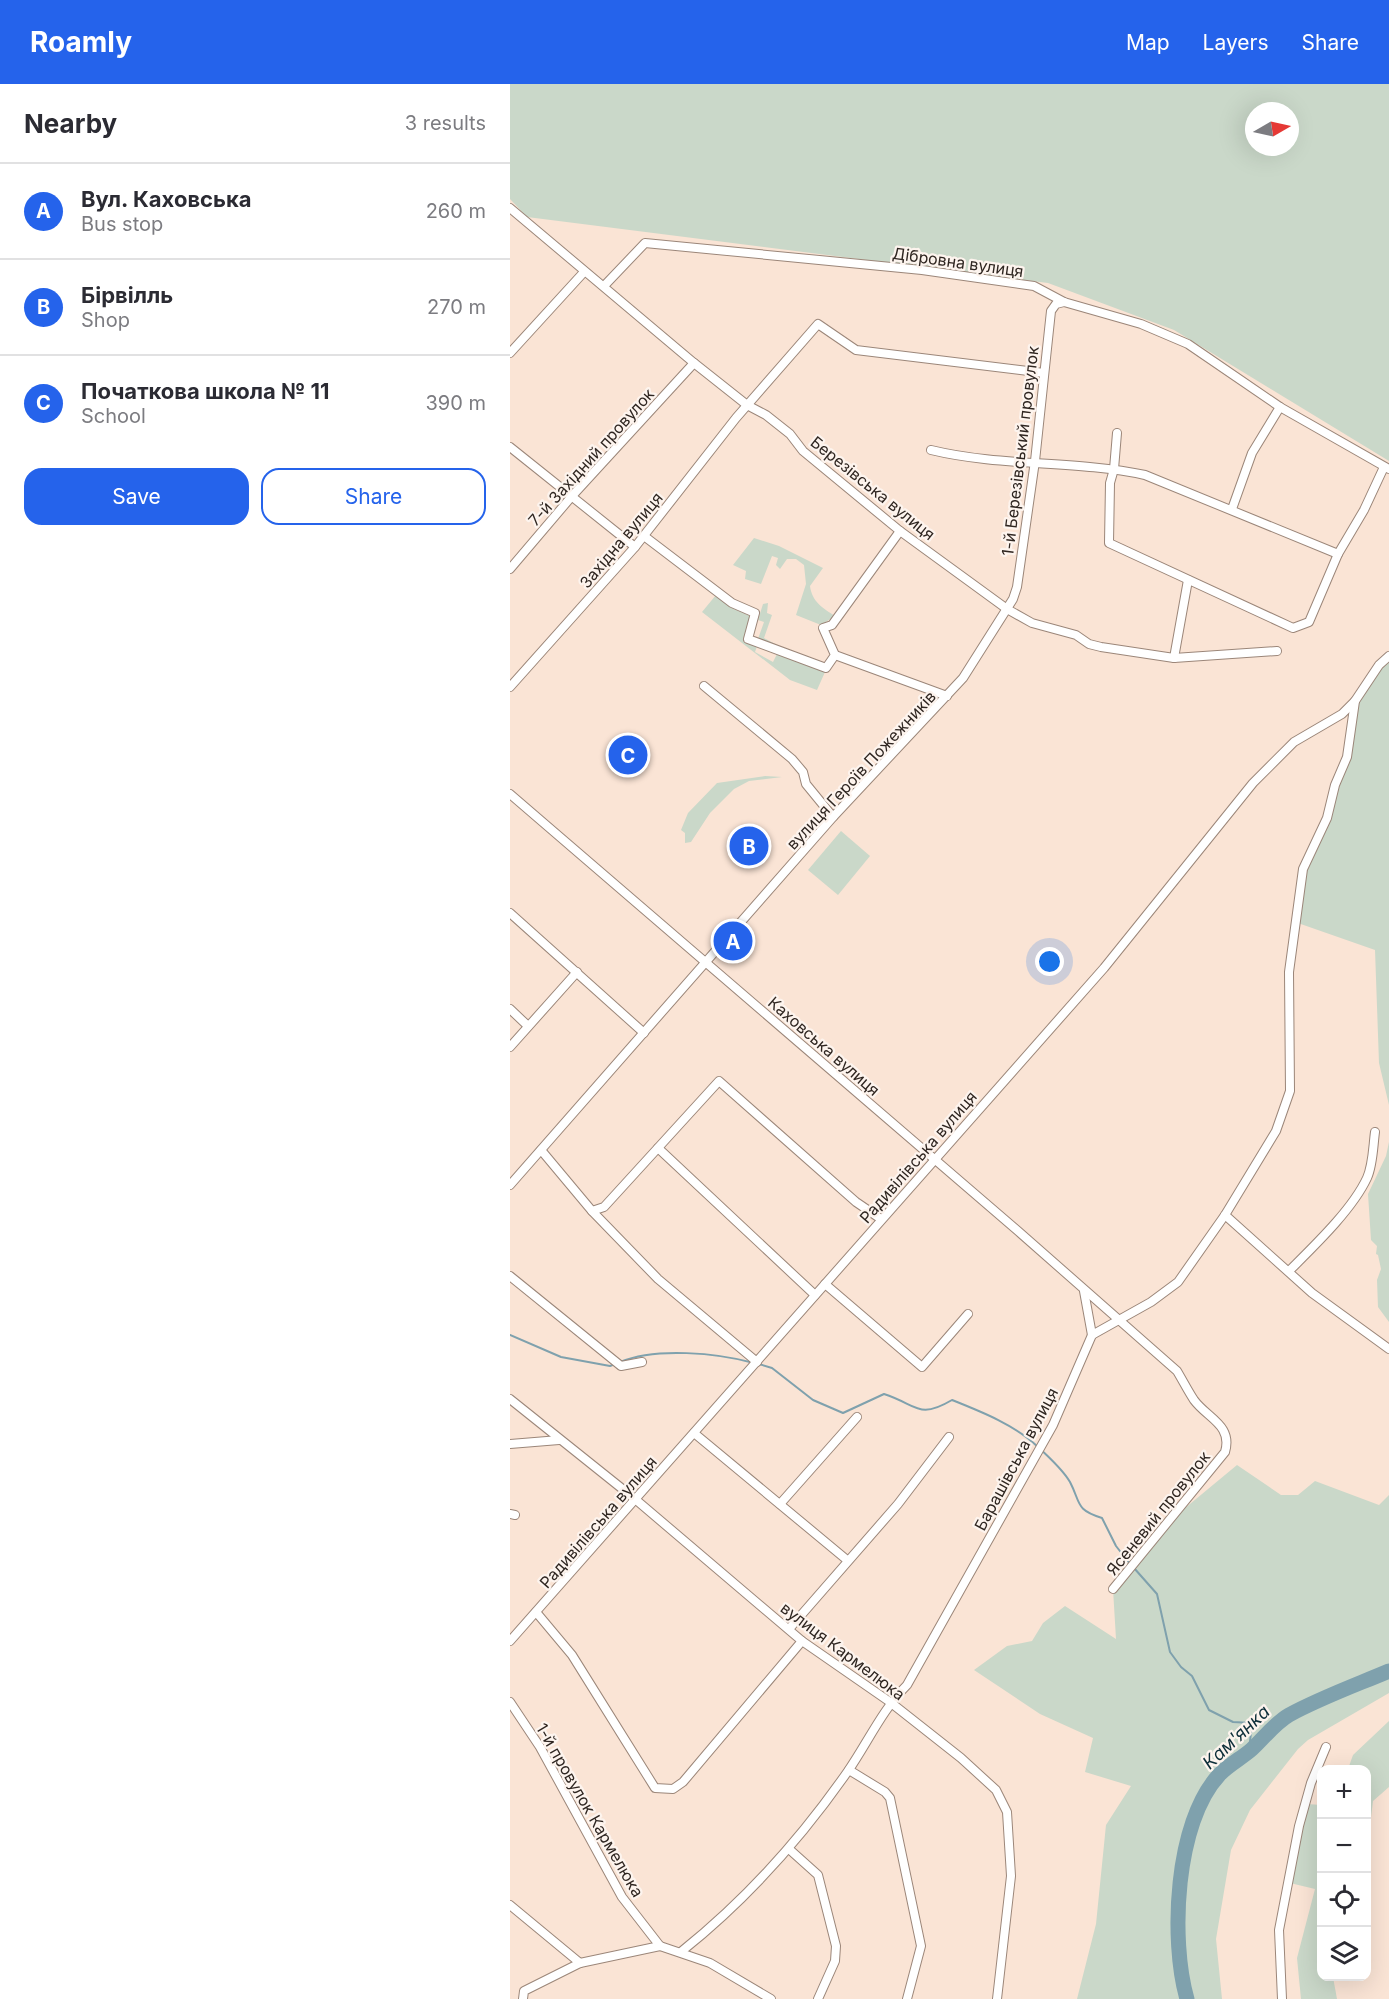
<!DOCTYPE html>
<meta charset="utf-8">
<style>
body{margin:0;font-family:Inter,sans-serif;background:#f7f7f7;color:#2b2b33}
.controls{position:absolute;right:18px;bottom:18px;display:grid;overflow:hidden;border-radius:12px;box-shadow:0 6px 24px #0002}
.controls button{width:54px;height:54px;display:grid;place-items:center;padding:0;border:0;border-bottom:2px solid #e1e1e2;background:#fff;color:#2b2b33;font:30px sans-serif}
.compass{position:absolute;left:735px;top:18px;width:54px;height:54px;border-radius:50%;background:#fff;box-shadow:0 6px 24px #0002;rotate:81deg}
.you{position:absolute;left:540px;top:878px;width:21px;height:21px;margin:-15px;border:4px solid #fff;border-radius:50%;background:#1a73e8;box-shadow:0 0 0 9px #1a73e833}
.badge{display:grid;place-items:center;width:39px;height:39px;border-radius:50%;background:#2563eb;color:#fff;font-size:20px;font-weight:700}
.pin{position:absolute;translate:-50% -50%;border:3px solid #fff;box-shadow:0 2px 6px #0006}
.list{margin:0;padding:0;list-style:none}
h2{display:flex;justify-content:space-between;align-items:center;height:78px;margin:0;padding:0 24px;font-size:26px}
h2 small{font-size:20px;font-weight:400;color:#7c7c81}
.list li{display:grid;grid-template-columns:39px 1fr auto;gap:18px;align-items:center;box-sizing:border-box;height:96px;padding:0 24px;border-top:2px solid #e1e1e2}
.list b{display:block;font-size:22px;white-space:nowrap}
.list p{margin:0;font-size:20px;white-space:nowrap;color:#7c7c81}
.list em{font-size:20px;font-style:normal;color:#7c7c81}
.actions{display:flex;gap:12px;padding:18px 24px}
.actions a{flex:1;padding:14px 0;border:2px solid #2563eb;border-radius:18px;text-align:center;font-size:21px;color:#2563eb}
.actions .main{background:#2563eb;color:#fff}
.icon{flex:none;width:33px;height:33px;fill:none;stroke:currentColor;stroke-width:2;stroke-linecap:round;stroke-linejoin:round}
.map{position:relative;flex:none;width:879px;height:1915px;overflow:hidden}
header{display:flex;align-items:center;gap:36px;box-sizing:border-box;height:84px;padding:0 30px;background:#2563eb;color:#fff}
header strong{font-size:28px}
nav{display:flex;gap:33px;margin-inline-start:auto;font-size:21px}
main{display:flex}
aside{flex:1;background:#fff}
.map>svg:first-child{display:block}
.green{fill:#cad8c9;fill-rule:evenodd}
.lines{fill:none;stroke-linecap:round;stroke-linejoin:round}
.stream{stroke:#7fa1ad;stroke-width:2}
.river{stroke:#7fa1ad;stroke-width:15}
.minor-casing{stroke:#9b8679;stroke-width:10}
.minor{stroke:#fff;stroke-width:8}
.labels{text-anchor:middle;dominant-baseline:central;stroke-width:4.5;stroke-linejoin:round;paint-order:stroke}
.street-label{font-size:16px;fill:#2f2621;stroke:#fdf4ee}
.water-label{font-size:18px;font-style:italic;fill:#0d2e39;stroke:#fdf4ee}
</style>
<header>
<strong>Roamly</strong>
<nav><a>Map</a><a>Layers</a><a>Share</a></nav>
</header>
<main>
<aside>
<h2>Nearby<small>3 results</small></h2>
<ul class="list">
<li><span class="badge">A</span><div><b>Вул. Каховська</b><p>Bus stop</p></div><em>260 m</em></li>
<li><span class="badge">B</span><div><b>Бірвілль</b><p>Shop</p></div><em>270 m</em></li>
<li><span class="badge">C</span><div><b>Початкова школа № 11</b><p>School</p></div><em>390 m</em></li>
</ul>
<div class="actions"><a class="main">Save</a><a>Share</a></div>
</aside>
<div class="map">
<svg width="879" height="1915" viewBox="0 0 879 1915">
<rect width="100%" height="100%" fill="#fae4d5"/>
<g class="green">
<path d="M 0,0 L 879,0 L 879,377 L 664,246 L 538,199 L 17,133 L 0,115 ZM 744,27 L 780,27 L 780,63 L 744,63 Z"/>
<path d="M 244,454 L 269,462 L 313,484 L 300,502 C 302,518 313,524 325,532 L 311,541 L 286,531 L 296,500 L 294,481 L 286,475 L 277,475 L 270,485 L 266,481 L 268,474 L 262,472 L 251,500 L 235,495 L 236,487 L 223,481 Z"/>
<path d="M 206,511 L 224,525 L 240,532 L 234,557 L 247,562 L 245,568 L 263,578 L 267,570 L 315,588 L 307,606 L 280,596 L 192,528 Z"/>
<path d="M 258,519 L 257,529 L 262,531 L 254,554 L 267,561 L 248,555 L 254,538 L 248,536 L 253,520 Z"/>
<path d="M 879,572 L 879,1021 L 869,979 L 865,866 L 785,838 L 793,785 L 817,734 L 837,673 L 845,617 Z"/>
<path d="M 255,692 L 272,693 L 239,697 L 224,705 L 200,729 L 181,758 L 175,759 L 175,749 L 171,746 L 178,729 L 207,699 Z"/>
<path d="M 331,747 L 360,772 L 328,811 L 298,786 Z"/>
<path d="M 879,1058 L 879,1238 L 868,1223 L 867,1196 L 871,1185 L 868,1171 L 866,1170 L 867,1162 L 861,1156 L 858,1110 L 876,1072 Z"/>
<path d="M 727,1381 L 771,1411 L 788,1411 L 805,1397 L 869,1421 L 879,1411 L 879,1609 L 798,1656 L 788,1665 L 740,1726 L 721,1766 L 706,1855 L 712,1915 L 567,1915 L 586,1840 L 596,1741 L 621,1702 L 575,1688 L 583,1654 L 530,1630 L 464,1586 L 497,1562 L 522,1557 L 533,1539 L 555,1522 L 606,1555 L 603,1505 L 657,1439 Z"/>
<path d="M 879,1637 L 879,1703 L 863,1717 L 857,1766 L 856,1686 L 838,1685 L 843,1671 Z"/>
<path d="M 797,1720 L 811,1721 L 812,1892 L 823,1893 L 827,1915 L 791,1915 L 787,1874 L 805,1805 L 780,1799 Z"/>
</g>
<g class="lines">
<g class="stream">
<path d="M 0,1251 L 51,1273 L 100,1282 L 105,1280"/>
<path d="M 110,1278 C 146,1263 207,1269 244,1279"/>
<path d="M 249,1280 L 262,1284 L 303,1316 L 333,1329 L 374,1310 C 408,1321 408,1336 442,1316 C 472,1328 505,1341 528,1363 C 539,1373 553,1386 560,1398 C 571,1419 565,1426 592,1434 L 606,1462 L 620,1480"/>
<path d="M 624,1484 L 647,1510 L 660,1568 L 671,1583 L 682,1592 L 699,1626 L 723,1638 L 742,1639 L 739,1667"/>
</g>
<path class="river" d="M 677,1915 C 660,1856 665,1738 709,1691 C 718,1681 732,1674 742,1665 C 753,1655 765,1639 779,1631 C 810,1614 846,1601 879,1587"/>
<g class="minor-casing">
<g id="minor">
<path d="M 0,124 L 184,279 L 237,321 L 256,331 L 280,350 L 293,367 L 390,447 L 497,525 L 522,539 L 566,551 L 579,560 L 591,563 L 664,574 L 767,567"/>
<path d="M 94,202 L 135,159 L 412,186 L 524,202 L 554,218 L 631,240 L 678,260 L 770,323 L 879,385"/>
<path d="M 0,269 L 74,188"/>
<path d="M 607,349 L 604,385 L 600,399 L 599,459 L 783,544 L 799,538 L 828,470 L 854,426 L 874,383"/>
<path d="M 0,363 L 125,463"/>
<path d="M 421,366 C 491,383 565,376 635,391 L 828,470"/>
<path d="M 722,425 L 742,369 L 770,323"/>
<path d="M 134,452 L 222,519 L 245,529 L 238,555 L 316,584 L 325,571 L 313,544 L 322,541 L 390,447"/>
<path d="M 0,485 L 62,412 L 184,279"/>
<path d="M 325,571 L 437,612"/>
<path d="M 664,574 L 678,496"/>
<path d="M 194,602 L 282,675 L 293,688 L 296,700 L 323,733"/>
<path d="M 0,603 L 125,463 L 226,334 L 308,240 L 346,266 L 534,289"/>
<path d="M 0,710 L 508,1147 L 667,1287 C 673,1297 678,1307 684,1316 C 697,1334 723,1341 715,1368 L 603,1505"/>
<path d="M 0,829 L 134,949"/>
<path d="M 0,925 L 18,942"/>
<path d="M 0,963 L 67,888"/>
<path d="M 148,1064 L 305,1211"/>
<path d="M 31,1066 L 82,1127 L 148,1195 L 247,1278"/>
<path d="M 0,1101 L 323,733 L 453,594 L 503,515 L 507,503 L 525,377 L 541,227 L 546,220 L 554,218"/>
<path d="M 82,1127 L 94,1123 L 209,997 L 346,1118 L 371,1135"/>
<path d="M 715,1131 L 802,1209 L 879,1265"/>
<path d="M 779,1187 C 804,1162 842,1126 857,1094 C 863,1081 863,1063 865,1048"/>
<path d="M 0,1192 L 111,1282 L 132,1278"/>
<path d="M 315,1200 L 412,1283 L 458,1230"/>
<path d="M 574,1207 L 582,1251"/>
<path d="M 0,1315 L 125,1415 L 292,1557 L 380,1618 L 451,1674 L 486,1706 L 497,1728 L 501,1792 L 487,1915"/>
<path d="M 184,1349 L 337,1476"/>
<path d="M 0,1360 L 49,1356"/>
<path d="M 270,1420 L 347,1333"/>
<path d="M 0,1430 L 5,1431"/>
<path d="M 26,1528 L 62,1571 L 145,1704 L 163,1705 L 173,1698 L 292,1557"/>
<path d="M 279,1545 L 388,1420 L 439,1353"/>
<path d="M 0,1557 L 594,884 L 743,699 L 784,658 L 832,630 L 845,617"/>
<path d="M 0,1618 L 30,1663 L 112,1813 L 150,1862 L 200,1879 L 261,1915"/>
<path d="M 339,1686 L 375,1708 L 380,1714 L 411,1862 L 397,1915"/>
<path d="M 279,1765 L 308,1791 L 326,1862 L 325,1877 L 308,1915"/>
<path d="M 0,1821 L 70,1879"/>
<path d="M 172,1867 C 237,1815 290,1756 338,1687 C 358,1658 372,1626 397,1601 L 543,1341 L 582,1251 L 641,1218 L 668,1198 L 715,1131 L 766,1047 L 780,1007 L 779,888 L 793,785 L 817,734 L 825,701 L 837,673 L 845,617 L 869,581 L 879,572"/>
<path d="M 13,1915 L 14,1907 L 70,1879 L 150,1862"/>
<path d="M 772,1915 L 769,1846 L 789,1742 L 801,1699 L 816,1663"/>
</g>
</g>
<use href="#minor" class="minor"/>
</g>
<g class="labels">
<g class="street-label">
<text transform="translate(448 178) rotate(8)">Дібровна вулиця</text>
<text transform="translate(510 367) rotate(-83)">1-й Березівський провулок</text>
<text transform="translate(81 373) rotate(-48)">7-й Західний провулок</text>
<text transform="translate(363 404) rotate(39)">Березівська вулиця</text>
<text transform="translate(111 456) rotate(-50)">Західна вулиця</text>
<text transform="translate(351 686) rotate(-47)">вулиця Героїв Пожежників</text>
<text transform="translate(314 962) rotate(41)">Каховська вулиця</text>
<text transform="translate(408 1073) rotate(-49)">Радивілівська вулиця</text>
<text transform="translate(506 1375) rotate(-62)">Барашівська вулиця</text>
<text transform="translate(648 1429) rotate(-51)">Ясеневий провулок</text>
<text transform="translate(88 1438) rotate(-49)">Радивілівська вулиця</text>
<text transform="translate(333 1567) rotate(37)">вулиця Кармелюка</text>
<text transform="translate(80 1726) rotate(60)">1-й провулок Кармелюка</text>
</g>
<g class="water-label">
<text transform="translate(726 1653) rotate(-43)">Кам'янка</text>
</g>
</g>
</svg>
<div class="controls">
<button>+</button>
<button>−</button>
<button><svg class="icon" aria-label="locate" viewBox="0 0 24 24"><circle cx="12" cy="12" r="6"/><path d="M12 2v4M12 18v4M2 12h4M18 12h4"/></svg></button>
<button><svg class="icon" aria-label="layers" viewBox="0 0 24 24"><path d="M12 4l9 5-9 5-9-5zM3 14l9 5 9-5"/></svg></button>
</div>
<svg class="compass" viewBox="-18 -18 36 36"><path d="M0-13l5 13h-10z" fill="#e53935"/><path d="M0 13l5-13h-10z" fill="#7c7c81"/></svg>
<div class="you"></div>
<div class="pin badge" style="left:223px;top:857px">A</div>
<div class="pin badge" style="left:239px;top:762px">B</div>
<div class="pin badge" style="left:118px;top:671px">C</div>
</div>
</main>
